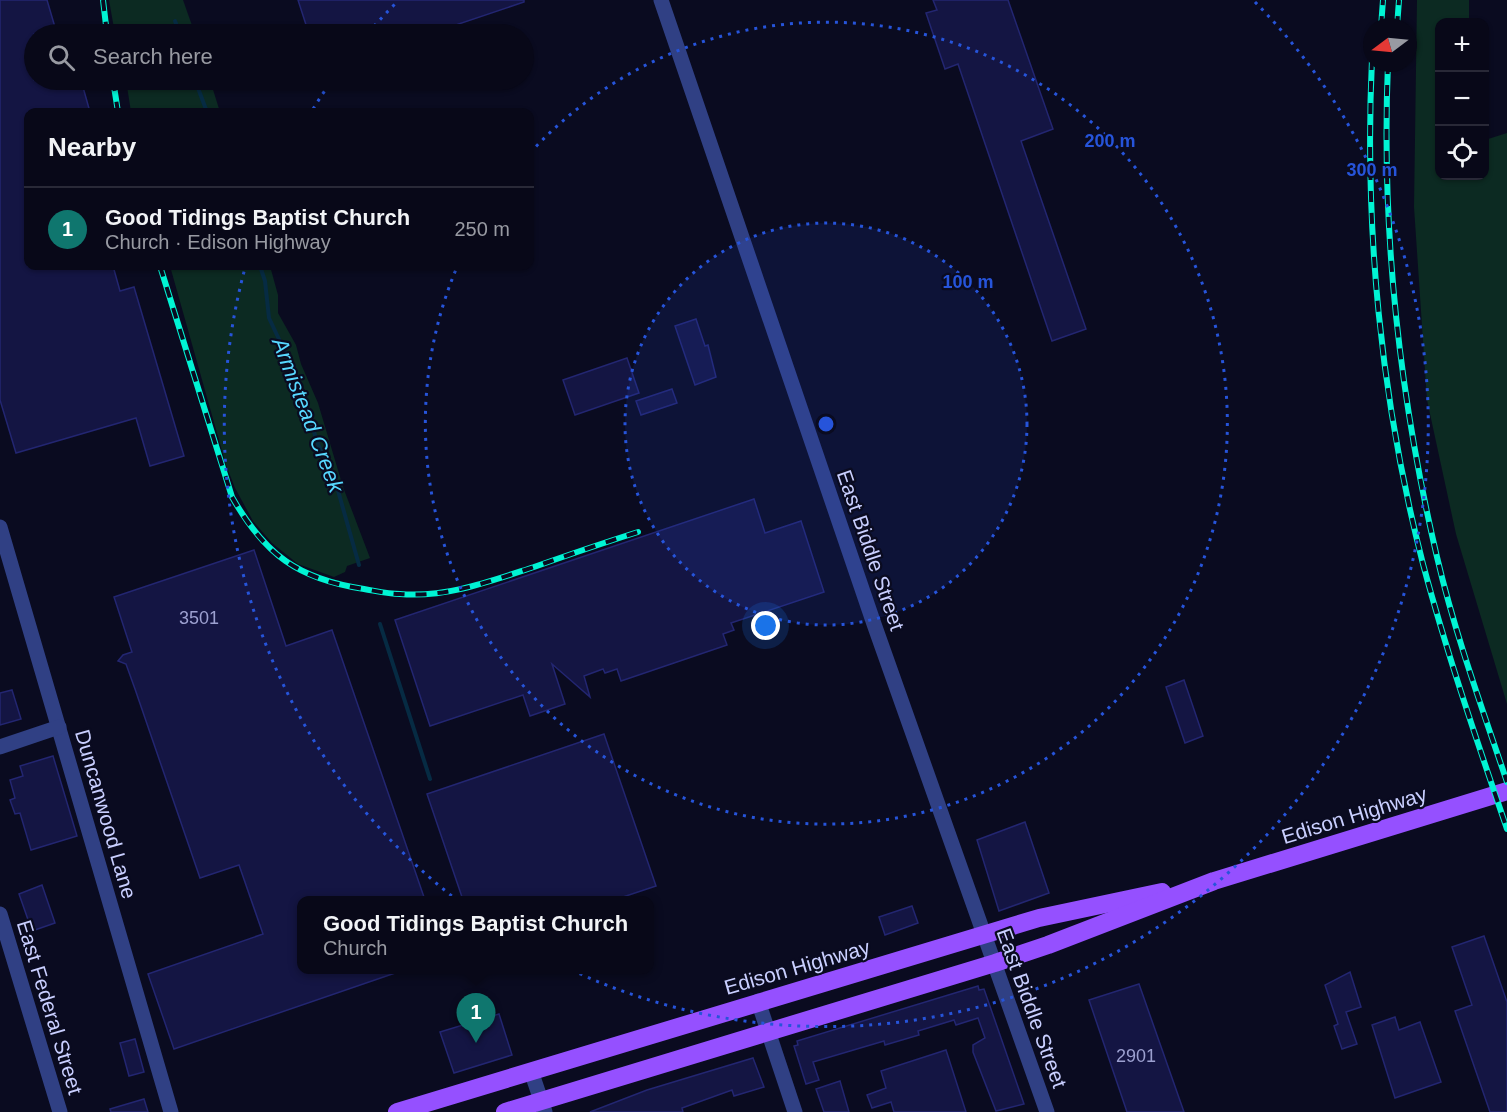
<!DOCTYPE html>
<meta charset="utf-8">
<style>
body{margin:0;font-family:Arial,sans-serif;background:#111121;color:#f1f3f6}
.controls{position:absolute;right:18px;top:18px;display:grid;overflow:hidden;border-radius:12px;box-shadow:0 2px 4px #0004}
.controls button{width:54px;height:54px;display:grid;place-items:center;padding:0;border:0;border-bottom:2px solid #292937;background:#080818;color:#f1f3f6;font:30px sans-serif}
.compass{position:absolute;left:1363px;top:18px;width:54px;height:54px;border-radius:50%;background:#080818;box-shadow:0 2px 4px #0004;rotate:254deg}
.you{position:absolute;left:766px;top:626px;width:21px;height:21px;margin:-15px;border:4px solid #fff;border-radius:50%;background:#1a73e8;box-shadow:0 0 0 9px #1a73e833}
.badge{display:grid;place-items:center;width:39px;height:39px;border-radius:50%;background:#0f766e;color:#fff;font-size:20px;font-weight:700}
.pin{position:absolute;translate:-50% -50px;filter:drop-shadow(0 2px 3px #0008)}
.pin::after{content:'';position:absolute;top:32px;width:21px;height:18px;background:inherit;clip-path:polygon(0 0,100% 0,50% 100%)}
.popup{position:absolute;left:297px;top:896px;width:357px;height:78px;box-sizing:border-box;display:grid;place-content:center;border-radius:12px;background:#080818;filter:drop-shadow(0 2px 4px #0005);font-size:20px;white-space:nowrap;color:#989aa2}
.popup b{font-size:22px;color:#f1f3f6}
.popup::after{content:'';position:absolute;left:50%;top:100%;margin-left:-12px;border:12px solid transparent;border-top-color:#080818}
.list{margin:0;padding:0;list-style:none}
h2{display:flex;justify-content:space-between;align-items:center;height:78px;margin:0;padding:0 24px;font-size:26px}
h2 small{font-size:20px;font-weight:400;color:#989aa2}
.list li{display:grid;grid-template-columns:39px 1fr auto;gap:18px;align-items:center;box-sizing:border-box;height:84px;padding:0 24px;border-top:2px solid #292937}
.list b{display:block;font-size:22px;white-space:nowrap}
.list p{margin:0;font-size:20px;white-space:nowrap;color:#989aa2}
.list em{font-size:20px;font-style:normal;color:#989aa2}
.icon{flex:none;width:33px;height:33px;fill:none;stroke:currentColor;stroke-width:2;stroke-linecap:round;stroke-linejoin:round}
.map{position:relative;flex:none;width:1507px;height:1112px;overflow:hidden}
.search{position:absolute;background:#080818;box-shadow:0 2px 4px #0004;left:24px;top:24px;width:510px;height:66px;display:flex;align-items:center;gap:15px;box-sizing:border-box;padding:0 21px;border-radius:33px;color:#989aa2;font-size:22px}
.panel{position:absolute;background:#080818;box-shadow:0 2px 4px #0004;left:24px;top:108px;width:510px;height:162px;border-radius:12px}
.map>svg:first-child{display:block}
.green{fill:#0c2a22}
.lines{fill:none;stroke-linecap:round;stroke-linejoin:round}
.stream{stroke:#062b43;stroke-width:4}
.building{fill:#141543;stroke:#232671;stroke-width:1.5}
.minor{stroke:#304084;stroke-width:15}
.major{stroke:#9550ff;stroke-width:18}
.rail-casing{stroke:#00f4d4;stroke-width:6}
.rail{stroke:#0a0b20;stroke-width:4;stroke-dasharray:11;stroke-linecap:butt}
.ring{fill:none;stroke:#2654da;stroke-width:3;stroke-dasharray:3 6}
.labels{text-anchor:middle;dominant-baseline:central;stroke-width:4.5;stroke-linejoin:round;paint-order:stroke}
.number-label{font-size:18px;fill:#9ca0d0}
.street-label{font-size:21px;fill:#c9cfff;stroke:#0a0b20}
.water-label{font-size:22px;font-style:italic;fill:#57d8ff;stroke:#0a0b20}
.centre{fill:#2654da;stroke:#0a0b20;stroke-width:3}
.ring-label{font-size:18px;text-anchor:middle;font-weight:bold;fill:#2654da;stroke:#0a0b20;stroke-width:4.5;stroke-linejoin:round;paint-order:stroke}
</style>
<div class="map">
<svg width="1507" height="1112" viewBox="0 0 1507 1112">
<rect width="100%" height="100%" fill="#0a0b20"/>
<g class="green">
<path d="M 109,0 L 183,0 L 195,34 L 115,34 Z"/>
<path d="M 1417,0 L 1469,0 L 1469,22 L 1440,22 L 1440,176 L 1484,176 L 1485,140 L 1507,133 L 1507,704 L 1456,534 L 1427,400 L 1414,207 Z"/>
<path d="M 126,80 L 210,80 L 220,112 L 131,112 Z"/>
<path d="M 170,266 L 270,266 L 278,295 L 278,313 L 296,345 L 301,364 L 318,403 L 343,487 L 370,558 L 347,566 L 345,572 L 334,577 L 298,564 L 272,543 L 253,521 L 235,488 L 226,465 Z"/>
</g>
<g class="lines">
<g class="stream">
<path d="M 175,21 L 180,34"/>
<path d="M 195,80 L 207,112"/>
<path d="M 260,266 L 265,281 L 269,318 L 293,369 L 318,444 L 337,487 L 359,565"/>
<path d="M 380,624 L 430,779"/>
</g>
</g>
<g class="building">
<path d="M 0,0 L 47,0 L 57,34 L 34,34 L 34,80 L 81,80 L 90,112 L 28,112 L 28,266 L 113,266 L 120,291 L 134,287 L 184,456 L 150,466 L 136,418 L 16,453 L 0,400 Z"/>
<path d="M 298,0 L 524,0 L 524,2 L 429,34 L 309,34 Z"/>
<path d="M 933,0 L 1008,0 L 1053,129 L 1021,141 L 1086,329 L 1052,341 L 958,64 L 945,69 L 926,13 L 937,10 Z"/>
<path d="M 696,319 L 705,346 L 708,345 L 716,377 L 695,385 L 675,326 Z"/>
<path d="M 627,358 L 639,393 L 575,415 L 563,380 Z"/>
<path d="M 672,389 L 677,403 L 641,415 L 636,401 Z"/>
<path d="M 754,499 L 765,533 L 801,521 L 824,592 L 731,623 L 734,630 L 723,634 L 727,645 L 621,681 L 617,669 L 605,673 L 603,669 L 584,676 L 590,697 L 552,664 L 565,704 L 530,716 L 523,695 L 430,726 L 395,620 Z"/>
<path d="M 254,550 L 286,646 L 332,630 L 425,900 L 302,900 L 302,969 L 401,971 L 174,1049 L 148,974 L 263,934 L 239,865 L 200,878 L 135,689 L 126,664 L 118,661 L 123,655 L 132,652 L 114,597 Z"/>
<path d="M 1184,680 L 1203,736 L 1185,743 L 1166,687 Z"/>
<path d="M 12,690 L 21,719 L 0,725 L 0,693 Z"/>
<path d="M 604,734 L 656,886 L 614,900 L 463,900 L 427,794 Z"/>
<path d="M 53,756 L 77,836 L 31,850 L 20,813 L 15,814 L 10,800 L 15,798 L 10,780 L 23,776 L 20,766 Z"/>
<path d="M 1025,822 L 1049,893 L 999,911 L 977,840 Z"/>
<path d="M 42,885 L 55,923 L 32,931 L 19,894 Z"/>
<path d="M 912,906 L 918,923 L 885,935 L 879,917 Z"/>
<path d="M 1484,936 L 1507,1002 L 1507,1112 L 1490,1112 L 1455,1011 L 1472,1005 L 1452,947 Z"/>
<path d="M 1350,972 L 1361,1007 L 1346,1012 L 1357,1044 L 1342,1049 L 1334,1026 L 1338,1024 L 1325,985 Z"/>
<path d="M 1139,984 L 1184,1112 L 1127,1112 L 1089,1000 Z"/>
<path d="M 978,986 L 979,990 L 984,989 L 1024,1104 L 996,1111 L 973,1052 L 973,1045 L 985,1038 L 978,1018 L 956,1025 L 954,1020 L 918,1031 L 919,1035 L 885,1045 L 884,1041 L 813,1062 L 819,1080 L 806,1084 L 794,1046 L 798,1045 L 797,1041 Z"/>
<path d="M 499,1014 L 512,1055 L 454,1073 L 440,1032 Z"/>
<path d="M 1395,1017 L 1399,1030 L 1420,1022 L 1441,1082 L 1395,1098 L 1372,1025 Z"/>
<path d="M 135,1039 L 144,1072 L 129,1076 L 120,1043 Z"/>
<path d="M 946,1050 L 966,1112 L 894,1112 L 891,1102 L 872,1108 L 867,1095 L 886,1088 L 881,1071 Z"/>
<path d="M 753,1058 L 764,1087 L 734,1096 L 732,1090 L 682,1108 L 683,1112 L 590,1112 L 647,1090 Z"/>
<path d="M 840,1081 L 849,1112 L 824,1112 L 816,1089 Z"/>
<path d="M 144,1099 L 148,1112 L 111,1112 L 110,1109 Z"/>
</g>
<g class="lines">
<g class="minor">
<path d="M 661,0 L 874,624 L 1047,1112"/>
<path d="M 0,527 L 171,1112"/>
<path d="M 0,747 L 59,727"/>
<path d="M 0,914 L 60,1112"/>
<path d="M 758,1001 L 795,1112"/>
<path d="M 531,1071 L 545,1112"/>
</g>
<g class="major">
<path d="M 397,1112 L 1039,918 L 1162,892"/>
<path d="M 505,1112 L 995,963 L 1048,945 L 1214,881 L 1507,791"/>
</g>
<g class="rail-casing">
<g id="rail">
<path d="M 103,0 L 107,34"/>
<path d="M 1381,27 L 1383,0"/>
<path d="M 1397,27 L 1399,0"/>
<path d="M 1372,59 C 1364,228 1381,401 1423,564 C 1447,654 1477,741 1507,829"/>
<path d="M 1388,63 C 1381,230 1399,395 1437,557 C 1455,634 1482,708 1507,782"/>
<path d="M 113,80 L 118,112"/>
<path d="M 160,266 L 232,497 C 265,555 298,579 364,589 C 376,591 388,594 400,594 C 446,598 491,581 534,567 C 568,555 603,543 638,532"/>
</g>
</g>
<use href="#rail" class="rail"/>
</g>
<circle cx="826" cy="424" r="201" fill="#2654da" fill-opacity=".12"/>
<g class="ring">
<circle cx="826" cy="424" r="201"/>
<path d="M530 153A401 401 0 1 1 457 267"/>
<path d="M313 109A602 602 0 0 1 330 83M368 33A602 602 0 0 1 397 2M1255 2A602 602 0 1 1 245 268"/>
</g>
<g class="labels">
<g class="number-label">
<text x="199" y="618">3501</text>
<text x="1136" y="1056">2901</text>
</g>
<g class="street-label">
<text transform="translate(871 550) rotate(71)">East Biddle Street</text>
<text transform="translate(106 814) rotate(74)">Duncanwood Lane</text>
<text transform="translate(1354 815) rotate(-17)">Edison Highway</text>
<text transform="translate(797 967) rotate(-16)">Edison Highway</text>
<text transform="translate(50 1007) rotate(73)">East Federal Street</text>
<text transform="translate(1032 1008) rotate(70)">East Biddle Street</text>
</g>
<g class="water-label">
<text transform="translate(308 415) rotate(69)">Armistead Creek</text>
</g>
</g>
<circle cx="826" cy="424" r="9" class="centre"/>
<g class="ring-label">
<text x="1110" y="147">200 m</text>
<text x="1372" y="176">300 m</text>
<text x="968" y="288">100 m</text>
</g>
</svg>
<div class="controls">
<button>+</button>
<button>−</button>
<button><svg class="icon" aria-label="locate" viewBox="0 0 24 24"><circle cx="12" cy="12" r="6"/><path d="M12 2v4M12 18v4M2 12h4M18 12h4"/></svg></button>
</div>
<svg class="compass" viewBox="-18 -18 36 36"><path d="M0-13l5 13h-10z" fill="#e53935"/><path d="M0 13l5-13h-10z" fill="#989aa2"/></svg>
<div class="you"></div>
<div class="pin badge" style="left:476px;top:1043px">1</div>
<div class="popup"><b>Good Tidings Baptist Church</b>Church</div>
<div class="search"><svg class="icon" aria-label="search" viewBox="0 0 24 24"><circle cx="10" cy="10" r="6"/><path d="M15 15l6 6"/></svg>Search here</div>
<section class="panel">
<h2>Nearby<small></small></h2>
<ul class="list">
<li><span class="badge">1</span><div><b>Good Tidings Baptist Church</b><p>Church · Edison Highway</p></div><em>250 m</em></li>
</ul>
</section>
</div>
